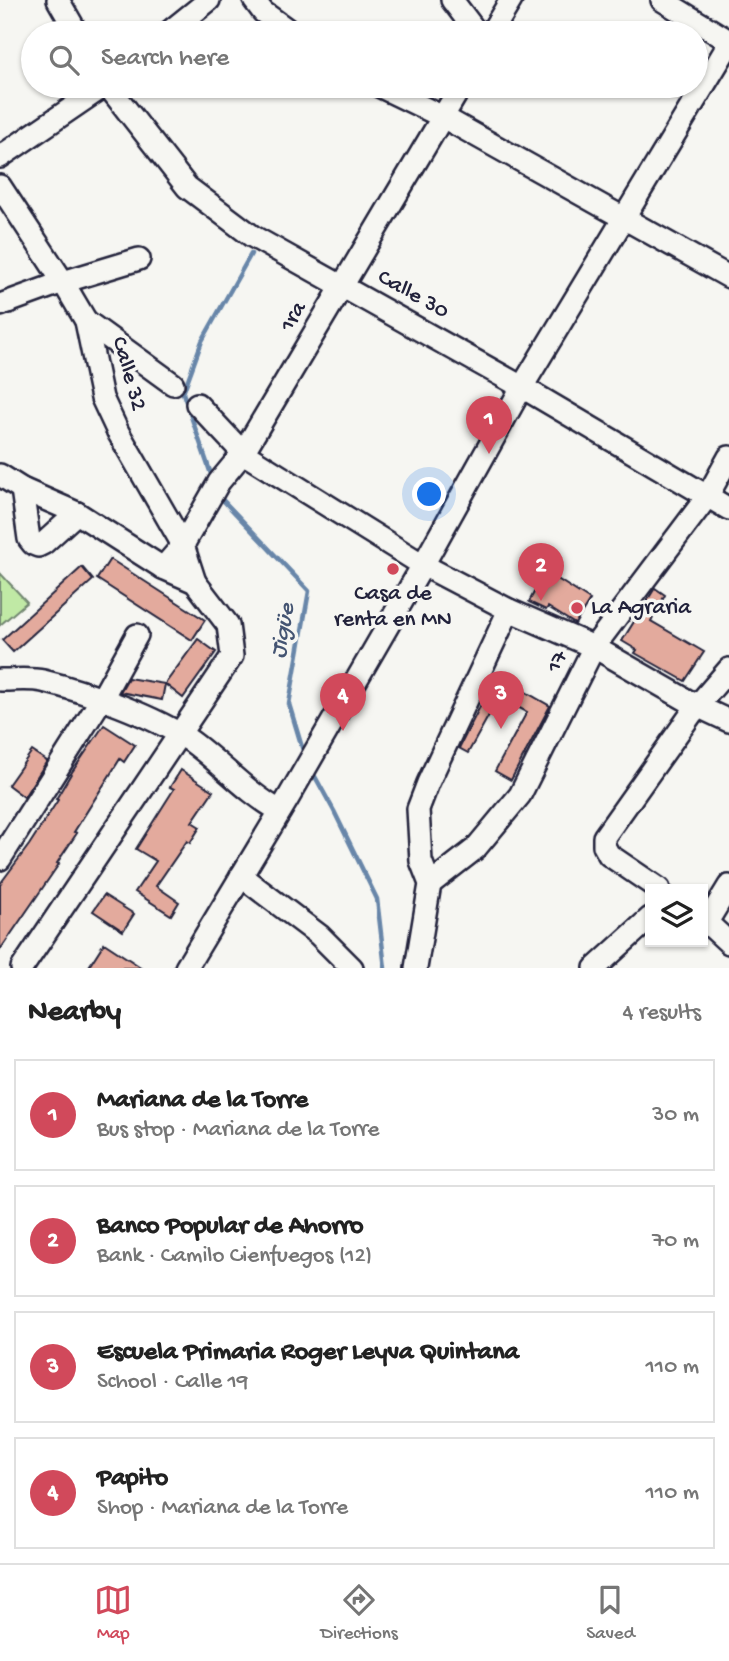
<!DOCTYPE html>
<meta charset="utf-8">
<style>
body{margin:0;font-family:"Gochi Hand",sans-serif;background:#f2f2f2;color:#222}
.controls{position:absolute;right:21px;bottom:21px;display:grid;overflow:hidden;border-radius:0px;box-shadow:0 2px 5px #0004}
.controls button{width:63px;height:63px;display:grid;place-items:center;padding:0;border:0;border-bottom:2px solid #e0e0e0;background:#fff;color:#222;font:35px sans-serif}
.you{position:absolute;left:430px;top:495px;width:24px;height:24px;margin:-18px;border:5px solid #fff;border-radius:50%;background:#1a73e8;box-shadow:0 0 0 10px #1a73e833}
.badge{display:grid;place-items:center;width:46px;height:46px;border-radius:50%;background:#d1495b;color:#fff;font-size:23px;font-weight:700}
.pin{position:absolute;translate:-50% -58px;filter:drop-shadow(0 2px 4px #0008)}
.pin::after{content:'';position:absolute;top:37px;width:24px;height:21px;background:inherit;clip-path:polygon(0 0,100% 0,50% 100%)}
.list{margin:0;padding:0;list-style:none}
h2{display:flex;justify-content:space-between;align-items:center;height:91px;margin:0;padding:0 28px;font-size:30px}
h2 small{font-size:23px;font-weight:400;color:#767676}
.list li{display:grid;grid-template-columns:46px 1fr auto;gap:21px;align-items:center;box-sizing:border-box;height:112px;margin:0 14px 14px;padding:0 14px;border:2px solid #e0e0e0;border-radius:0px}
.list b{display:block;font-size:26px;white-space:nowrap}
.list p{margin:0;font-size:23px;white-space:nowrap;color:#767676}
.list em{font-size:23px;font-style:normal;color:#767676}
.icon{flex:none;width:38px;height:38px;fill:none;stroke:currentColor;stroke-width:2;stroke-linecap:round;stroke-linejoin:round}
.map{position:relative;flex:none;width:729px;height:968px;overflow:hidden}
.search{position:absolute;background:#fff;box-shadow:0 2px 5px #0004;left:21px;right:21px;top:21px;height:77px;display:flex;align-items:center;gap:18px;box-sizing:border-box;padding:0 24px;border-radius:38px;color:#767676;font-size:26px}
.sheet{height:595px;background:#fff}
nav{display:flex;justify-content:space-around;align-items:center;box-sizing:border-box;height:98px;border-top:2px solid #e0e0e0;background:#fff;font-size:19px;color:#767676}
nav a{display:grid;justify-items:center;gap:4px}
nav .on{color:#d1495b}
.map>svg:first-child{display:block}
.green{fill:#c0e9a5;stroke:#718670;stroke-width:2}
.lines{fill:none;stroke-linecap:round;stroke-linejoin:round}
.stream{stroke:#6786a9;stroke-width:4.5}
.building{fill:#e3aa9d;stroke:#22223b;stroke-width:2}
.minor-casing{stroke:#22223b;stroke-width:26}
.minor{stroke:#f6f6f2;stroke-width:21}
.poi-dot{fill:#d1495b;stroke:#f6f6f2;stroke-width:2.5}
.labels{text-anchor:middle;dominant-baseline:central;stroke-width:7;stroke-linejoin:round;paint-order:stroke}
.street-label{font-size:23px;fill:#22223b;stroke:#f6f6f2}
.poi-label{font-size:23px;fill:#22223b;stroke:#f6f6f2}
.water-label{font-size:24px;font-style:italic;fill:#445472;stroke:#f6f6f2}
</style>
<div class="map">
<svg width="729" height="968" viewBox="0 0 729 968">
<rect width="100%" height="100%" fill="#f6f6f2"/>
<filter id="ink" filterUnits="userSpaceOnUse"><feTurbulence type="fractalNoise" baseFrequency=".0143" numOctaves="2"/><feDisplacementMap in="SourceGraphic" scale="14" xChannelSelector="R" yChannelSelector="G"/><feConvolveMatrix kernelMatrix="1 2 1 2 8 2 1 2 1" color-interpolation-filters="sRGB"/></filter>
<g filter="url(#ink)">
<path class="green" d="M 0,573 L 27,602 L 0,625 Z"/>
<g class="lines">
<g class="stream">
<path d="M 213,480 L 183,393 L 202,341 L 251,254"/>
<path d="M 218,495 L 309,591 L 289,704 L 304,754"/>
<path d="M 312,771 L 334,811 L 377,899 L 385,968"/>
</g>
</g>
<g class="building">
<path d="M 110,559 L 205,620 L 192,640 L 97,579 Z"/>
<path d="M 82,567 L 93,580 L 13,652 L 2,640 Z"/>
<path d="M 545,571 L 590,600 L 575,624 L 548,607 L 546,610 L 529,602 Z"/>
<path d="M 655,588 L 665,595 L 651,621 L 704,652 L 685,681 L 635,653 L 637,650 L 622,641 Z"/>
<path d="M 198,639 L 216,652 L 183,698 L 165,684 Z"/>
<path d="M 496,675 L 550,706 L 511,780 L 495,771 L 527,712 L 499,697 L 468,753 L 459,748 Z"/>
<path d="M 128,678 L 165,684 L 162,700 L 120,692 Z"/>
<path d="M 104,725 L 135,745 L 124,762 L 120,759 L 74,832 L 77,833 L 57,863 L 59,864 L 0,950 L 0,884 L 29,845 L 58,800 L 56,799 L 72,772 Z"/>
<path d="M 32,751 L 47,761 L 24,797 L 8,785 Z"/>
<path d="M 181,770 L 213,791 L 192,822 L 200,827 L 190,843 L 187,841 L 156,886 L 179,902 L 171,915 L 135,892 L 156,861 L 136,849 L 174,789 L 170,787 Z"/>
<path d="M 104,895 L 134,914 L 123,931 L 93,911 Z"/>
<path d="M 104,943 L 142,968 L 88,968 Z"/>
</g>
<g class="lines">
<g class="minor-casing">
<g id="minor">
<path d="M 58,0 L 77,33"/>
<path d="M 254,0 L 263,12 L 292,33"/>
<path d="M 452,0 L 477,33"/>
<path d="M 662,0 L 729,41"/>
<path d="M 168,33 L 209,0"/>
<path d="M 491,33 L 511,0"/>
<path d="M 108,86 L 187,187 L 252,236 L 522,387 L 729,509"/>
<path d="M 379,86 L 443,117 L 729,277"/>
<path d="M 0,157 L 104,86"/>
<path d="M 0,186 L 63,282 L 86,321 L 102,398 L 118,432 L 183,545 L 195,582"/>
<path d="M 0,305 L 63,282 L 139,259"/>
<path d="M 86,321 L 173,384"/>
<path d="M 197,404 L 243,453 L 423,565 L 509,610 L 594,647 L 697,706 L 729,721"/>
<path d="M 0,475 L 22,489 L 77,513 L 163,568 L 195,582 L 228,625 L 232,656 L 22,968"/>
<path d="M 22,489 L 29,539 L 33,544 L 38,546 L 44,543 L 77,513"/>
<path d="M 163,568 L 183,545 L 219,482 L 243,453 L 461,86"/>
<path d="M 0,680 C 14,680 30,678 43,681 C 85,691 157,717 192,742 C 222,764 247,793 280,811"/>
<path d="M 0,859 L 101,700 L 137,635"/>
<path d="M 241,876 L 319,935 L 352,968"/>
<path d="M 430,884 L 475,849 L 520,795 L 594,647 L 707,497 L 729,457"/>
<path d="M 659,889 L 609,855 L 604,846 L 604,837 L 697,706 L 729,669"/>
<path d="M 703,919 L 729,943"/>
<path d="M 707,922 L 729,886"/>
<path d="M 186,968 L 287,800 L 423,565 L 522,387 L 729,44"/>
<path d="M 416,968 L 430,884 L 421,861 L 418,809 L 428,783 L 509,610"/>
<path d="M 595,968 L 650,918"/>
</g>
</g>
<use href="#minor" class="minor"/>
</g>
</g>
<g class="poi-dot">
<circle cx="393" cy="569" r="7"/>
<circle cx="577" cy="608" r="7"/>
</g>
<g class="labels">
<g class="street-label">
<text transform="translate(413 295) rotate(29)">Calle 30</text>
<text transform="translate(294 317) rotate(-59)">1ra</text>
<text transform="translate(128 374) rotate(74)">Calle 32</text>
<text transform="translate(558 662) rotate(-63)">17</text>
</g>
<g class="poi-label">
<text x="393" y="594">Casa de<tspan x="393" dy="26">renta en MN</tspan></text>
<text x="591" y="608" text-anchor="start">La Agraria</text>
</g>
<g class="water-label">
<text transform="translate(284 631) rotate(-80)">Jigüe</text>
</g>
</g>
</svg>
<div class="controls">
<button><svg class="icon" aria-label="layers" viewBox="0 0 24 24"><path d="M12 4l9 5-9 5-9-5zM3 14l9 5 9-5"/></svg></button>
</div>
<div class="you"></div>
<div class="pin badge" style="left:489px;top:454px">1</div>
<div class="pin badge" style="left:541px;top:601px">2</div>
<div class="pin badge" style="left:501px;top:729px">3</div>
<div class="pin badge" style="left:343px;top:731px">4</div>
<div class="search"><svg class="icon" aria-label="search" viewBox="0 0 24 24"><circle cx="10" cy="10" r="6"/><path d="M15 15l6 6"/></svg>Search here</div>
</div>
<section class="sheet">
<h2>Nearby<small>4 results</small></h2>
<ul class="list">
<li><span class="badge">1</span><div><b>Mariana de la Torre</b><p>Bus stop · Mariana de la Torre</p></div><em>30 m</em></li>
<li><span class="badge">2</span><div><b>Banco Popular de Ahorro</b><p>Bank · Camilo Cienfuegos (12)</p></div><em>70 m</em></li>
<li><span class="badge">3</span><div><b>Escuela Primaria Roger Leyva Quintana</b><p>School · Calle 19</p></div><em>110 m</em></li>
<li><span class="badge">4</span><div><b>Papito</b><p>Shop · Mariana de la Torre</p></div><em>110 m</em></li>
</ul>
</section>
<nav>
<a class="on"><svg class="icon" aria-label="map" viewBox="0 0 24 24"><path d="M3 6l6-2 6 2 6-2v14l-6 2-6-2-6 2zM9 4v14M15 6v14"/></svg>Map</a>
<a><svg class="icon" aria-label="directions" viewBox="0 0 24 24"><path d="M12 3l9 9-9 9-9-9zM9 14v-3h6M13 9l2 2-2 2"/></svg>Directions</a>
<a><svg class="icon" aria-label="saved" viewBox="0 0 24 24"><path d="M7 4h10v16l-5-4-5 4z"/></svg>Saved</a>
</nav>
